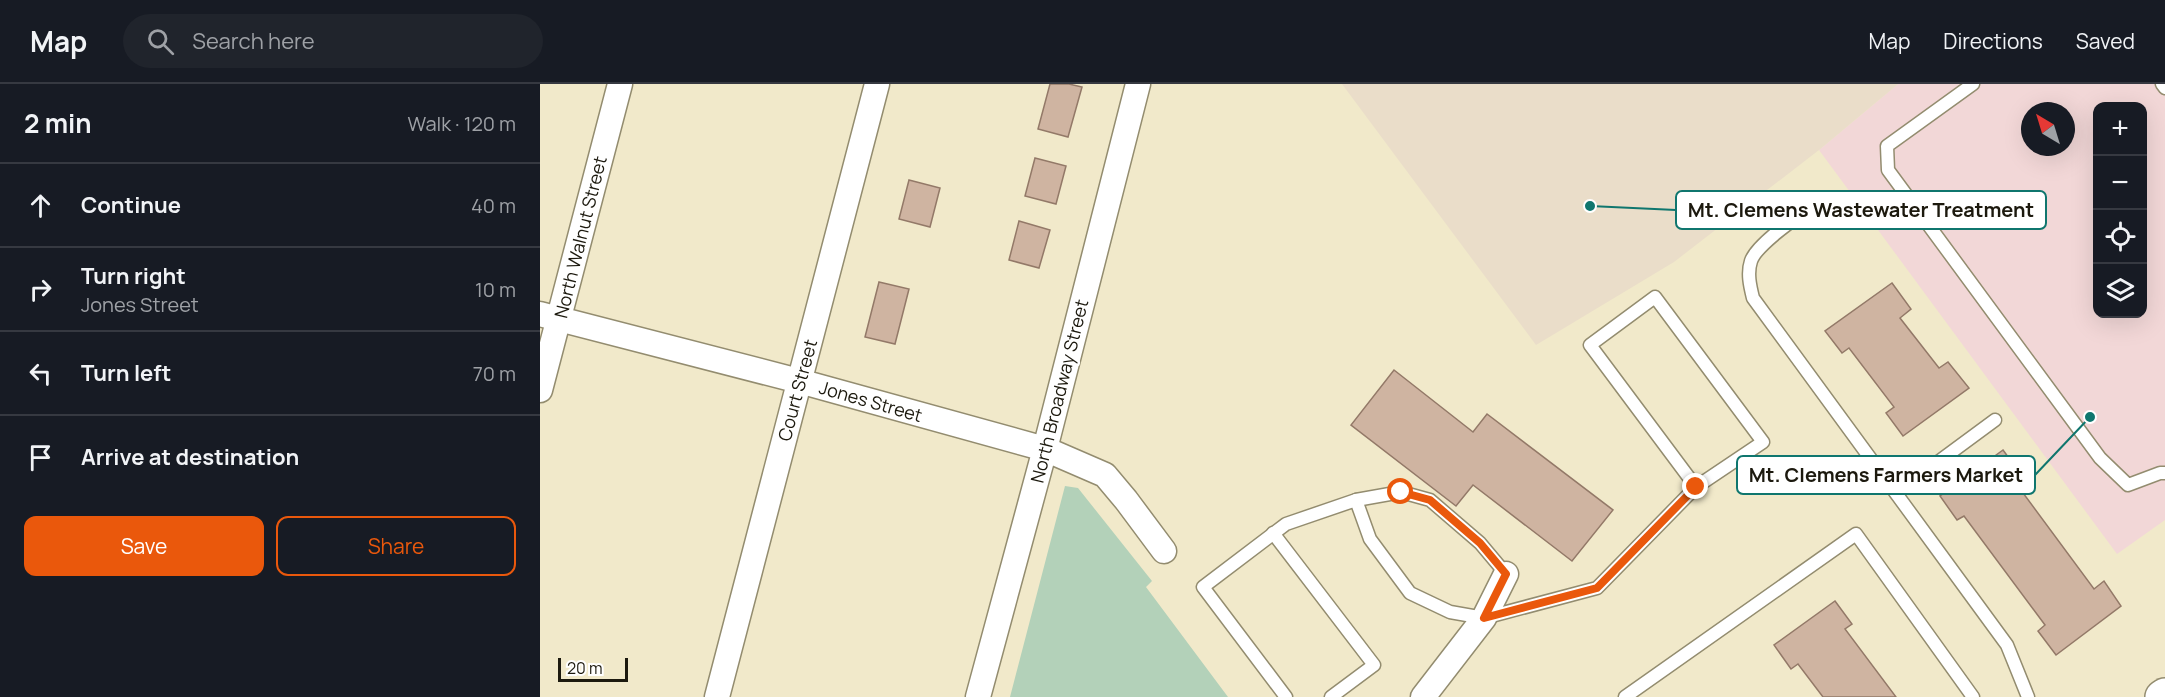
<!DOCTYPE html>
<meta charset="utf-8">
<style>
body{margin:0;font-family:Manrope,sans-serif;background:#20242c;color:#f1f3f6}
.controls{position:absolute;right:18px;top:18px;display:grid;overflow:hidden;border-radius:12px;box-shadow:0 6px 24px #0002}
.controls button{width:54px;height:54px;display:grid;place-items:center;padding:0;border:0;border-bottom:2px solid #363941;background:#171b24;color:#f1f3f6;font:30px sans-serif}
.compass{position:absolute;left:1481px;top:18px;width:54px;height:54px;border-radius:50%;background:#171b24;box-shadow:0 6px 24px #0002;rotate:322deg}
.scale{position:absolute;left:18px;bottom:15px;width:70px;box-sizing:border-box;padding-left:6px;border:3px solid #1c190e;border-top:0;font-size:16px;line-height:21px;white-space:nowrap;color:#1c190e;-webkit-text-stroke:4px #fff;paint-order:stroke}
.stop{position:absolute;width:18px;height:18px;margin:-14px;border:4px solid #ea580c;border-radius:50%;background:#fff}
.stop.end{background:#ea580c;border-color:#fff;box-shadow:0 2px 6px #0008}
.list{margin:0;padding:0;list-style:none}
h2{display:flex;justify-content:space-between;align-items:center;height:78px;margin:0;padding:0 24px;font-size:26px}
h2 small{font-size:20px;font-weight:400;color:#9ea1a6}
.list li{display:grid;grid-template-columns:39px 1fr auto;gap:18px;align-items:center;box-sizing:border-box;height:84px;padding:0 24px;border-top:2px solid #363941}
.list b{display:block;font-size:22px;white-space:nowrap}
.list p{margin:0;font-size:20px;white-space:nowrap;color:#9ea1a6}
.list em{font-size:20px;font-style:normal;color:#9ea1a6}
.actions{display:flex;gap:12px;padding:18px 24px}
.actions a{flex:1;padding:14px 0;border:2px solid #ea580c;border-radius:12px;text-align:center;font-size:21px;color:#ea580c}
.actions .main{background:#ea580c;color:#fff}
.icon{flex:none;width:33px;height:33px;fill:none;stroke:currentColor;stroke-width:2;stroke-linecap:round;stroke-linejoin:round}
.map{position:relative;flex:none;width:1625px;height:613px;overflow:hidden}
header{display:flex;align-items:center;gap:36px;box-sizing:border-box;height:84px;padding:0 30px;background:#171b24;border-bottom:2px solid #363941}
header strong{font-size:28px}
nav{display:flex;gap:33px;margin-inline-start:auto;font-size:21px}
.search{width:420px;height:54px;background:#20242c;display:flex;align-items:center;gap:15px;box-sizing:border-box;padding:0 21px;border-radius:33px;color:#9ea1a6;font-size:22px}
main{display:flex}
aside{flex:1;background:#171b24}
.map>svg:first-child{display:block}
.commercial{fill:#f2d7d7;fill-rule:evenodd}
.industrial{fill:#eaddc9}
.green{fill:#b3d1b9}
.building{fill:#cfb4a1;stroke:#937968;stroke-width:1.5}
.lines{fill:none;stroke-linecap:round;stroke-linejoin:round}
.lane-casing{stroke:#938c6f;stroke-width:15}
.street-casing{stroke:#938c6f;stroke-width:27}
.secondary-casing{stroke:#938c6f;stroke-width:36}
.lane{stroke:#fff;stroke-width:12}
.street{stroke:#fff;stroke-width:24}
.secondary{stroke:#fff;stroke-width:33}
.route{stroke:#ea580c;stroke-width:8}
.labels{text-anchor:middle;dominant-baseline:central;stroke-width:5;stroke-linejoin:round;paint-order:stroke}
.street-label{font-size:18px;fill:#1c190e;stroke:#fff}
.leader{fill:none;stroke:#0f766e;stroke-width:2}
.callout-dot{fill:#0f766e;stroke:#fff;stroke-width:2}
.callout{fill:#fff;stroke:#0f766e;stroke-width:2}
.callout-label{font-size:20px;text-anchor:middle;font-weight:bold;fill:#1c190e}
</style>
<header>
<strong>Map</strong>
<div class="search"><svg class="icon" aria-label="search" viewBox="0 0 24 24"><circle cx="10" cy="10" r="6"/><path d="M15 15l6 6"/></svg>Search here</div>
<nav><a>Map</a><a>Directions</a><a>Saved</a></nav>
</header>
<main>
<aside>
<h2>2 min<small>Walk · 120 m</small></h2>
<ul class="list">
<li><svg class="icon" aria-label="ahead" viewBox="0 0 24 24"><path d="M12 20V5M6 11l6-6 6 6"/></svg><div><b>Continue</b></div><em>40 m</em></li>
<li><svg class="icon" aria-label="right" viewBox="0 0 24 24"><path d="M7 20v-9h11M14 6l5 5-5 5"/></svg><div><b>Turn right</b><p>Jones Street</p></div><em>10 m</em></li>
<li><svg class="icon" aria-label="left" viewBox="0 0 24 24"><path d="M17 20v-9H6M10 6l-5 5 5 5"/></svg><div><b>Turn left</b></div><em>70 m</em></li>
<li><svg class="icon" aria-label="arrive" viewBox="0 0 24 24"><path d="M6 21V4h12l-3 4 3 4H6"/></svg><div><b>Arrive at destination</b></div></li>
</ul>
<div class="actions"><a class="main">Save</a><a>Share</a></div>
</aside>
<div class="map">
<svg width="1625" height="613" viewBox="0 0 1625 613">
<rect width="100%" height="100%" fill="#f1e9ca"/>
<path class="commercial" d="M 1358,0 L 1625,0 L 1625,436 L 1577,470 L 1279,66 ZM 1558,22 L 1602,22 L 1602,230 L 1558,230 ZM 1490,27 L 1526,27 L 1526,63 L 1490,63 Z"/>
<path class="industrial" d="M 802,0 L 1358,0 L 1279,66 L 1134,178 L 996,261 Z"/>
<path class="green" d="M 525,402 L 538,404 L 612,497 L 606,503 L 688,613 L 470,613 Z"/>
<g class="building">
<path d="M 510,0 L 529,0 L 542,3 L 528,53 L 498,45 Z"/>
<path d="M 495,74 L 526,82 L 516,120 L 485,112 Z"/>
<path d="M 369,96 L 400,104 L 390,143 L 359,135 Z"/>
<path d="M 479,137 L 510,146 L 499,184 L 469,176 Z"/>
<path d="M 339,198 L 369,205 L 355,260 L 325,253 Z"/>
<path d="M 1352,199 L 1371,225 L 1360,234 L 1399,284 L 1408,278 L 1429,304 L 1363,352 L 1346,329 L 1354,323 L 1309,264 L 1302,269 L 1285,247 Z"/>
<path d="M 854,286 L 933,348 L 947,330 L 1073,426 L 1032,477 L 933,401 L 916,422 L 811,341 Z"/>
<path d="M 1463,366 L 1479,388 L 1472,394 L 1554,505 L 1564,497 L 1581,522 L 1516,571 L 1498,547 L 1505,541 L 1424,432 L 1417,436 L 1400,412 Z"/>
<path d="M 1295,517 L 1312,540 L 1305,545 L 1356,613 L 1283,613 L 1258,580 L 1251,585 L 1234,561 Z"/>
</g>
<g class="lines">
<g class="lane-casing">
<g id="lane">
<path d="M 1433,0 L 1347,62 L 1348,86 L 1560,374 L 1588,401 L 1620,389 L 1625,389"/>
<path d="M 1622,0 L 1625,4"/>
<path d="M 1279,117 C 1263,129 1217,159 1211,177 C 1207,189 1210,202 1213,214 L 1467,561 L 1488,613"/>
<path d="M 1356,409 L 1455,336"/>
<path d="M 816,416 L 830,455 L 870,509 L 910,528 L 944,534 L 1057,504 L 1156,403 L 1223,358 L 1115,213 L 1050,261 L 1156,403"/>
<path d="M 733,449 L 834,581 L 791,613"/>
<path d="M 746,613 L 663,503 L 746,440 L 816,416 L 861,408 L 890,416 L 940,459 L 966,490"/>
<path d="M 1085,613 L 1316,450 L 1433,613"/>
</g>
</g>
<g class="street-casing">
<g id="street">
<path d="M 0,230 L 259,297 L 505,365 L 565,391 L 586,416 L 624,467"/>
<path d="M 0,306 L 80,0"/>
<path d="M 177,613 L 337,0"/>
<path d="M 438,613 L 505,365 L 598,0"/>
<path d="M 883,613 L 944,534 L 966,490"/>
</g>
</g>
<g class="secondary-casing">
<path id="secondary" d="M 1622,613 L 1625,611"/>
</g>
<use href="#lane" class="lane"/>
<use href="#street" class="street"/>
<use href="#secondary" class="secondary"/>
</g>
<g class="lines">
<path class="route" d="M 861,408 L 890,416 L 940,459 L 966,490 L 944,534 L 1057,504 L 1156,403"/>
</g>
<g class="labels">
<g class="street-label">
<text transform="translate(40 153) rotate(-76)">North Walnut Street</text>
<text transform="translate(257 306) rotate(-75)">Court Street</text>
<text transform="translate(519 307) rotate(-76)">North Broadway Street</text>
<text transform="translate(331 317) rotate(16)">Jones Street</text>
</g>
</g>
<path class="leader" d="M1050 122L1136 126M1550 333L1495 391"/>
<g class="callout-dot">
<circle cx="1050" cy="122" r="6"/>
<circle cx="1550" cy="333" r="6"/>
</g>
<g class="callout">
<rect x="1136" y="107" width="370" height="38" rx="6"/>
<rect x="1197" y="372" width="298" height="38" rx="6"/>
</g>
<g class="callout-label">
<text x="1321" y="133">Mt. Clemens Wastewater Treatment</text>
<text x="1346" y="398">Mt. Clemens Farmers Market</text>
</g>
</svg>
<div class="controls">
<button>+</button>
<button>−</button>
<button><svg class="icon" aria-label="locate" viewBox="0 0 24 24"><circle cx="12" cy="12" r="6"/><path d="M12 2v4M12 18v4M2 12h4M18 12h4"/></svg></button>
<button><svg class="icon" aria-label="layers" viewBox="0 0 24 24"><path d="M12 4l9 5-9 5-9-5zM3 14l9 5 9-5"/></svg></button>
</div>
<svg class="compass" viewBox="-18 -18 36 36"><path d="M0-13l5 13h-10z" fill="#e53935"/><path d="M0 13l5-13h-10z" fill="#9ea1a6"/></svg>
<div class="scale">20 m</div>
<div class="stop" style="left:861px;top:408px"></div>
<div class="stop end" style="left:1156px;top:403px"></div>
</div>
</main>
